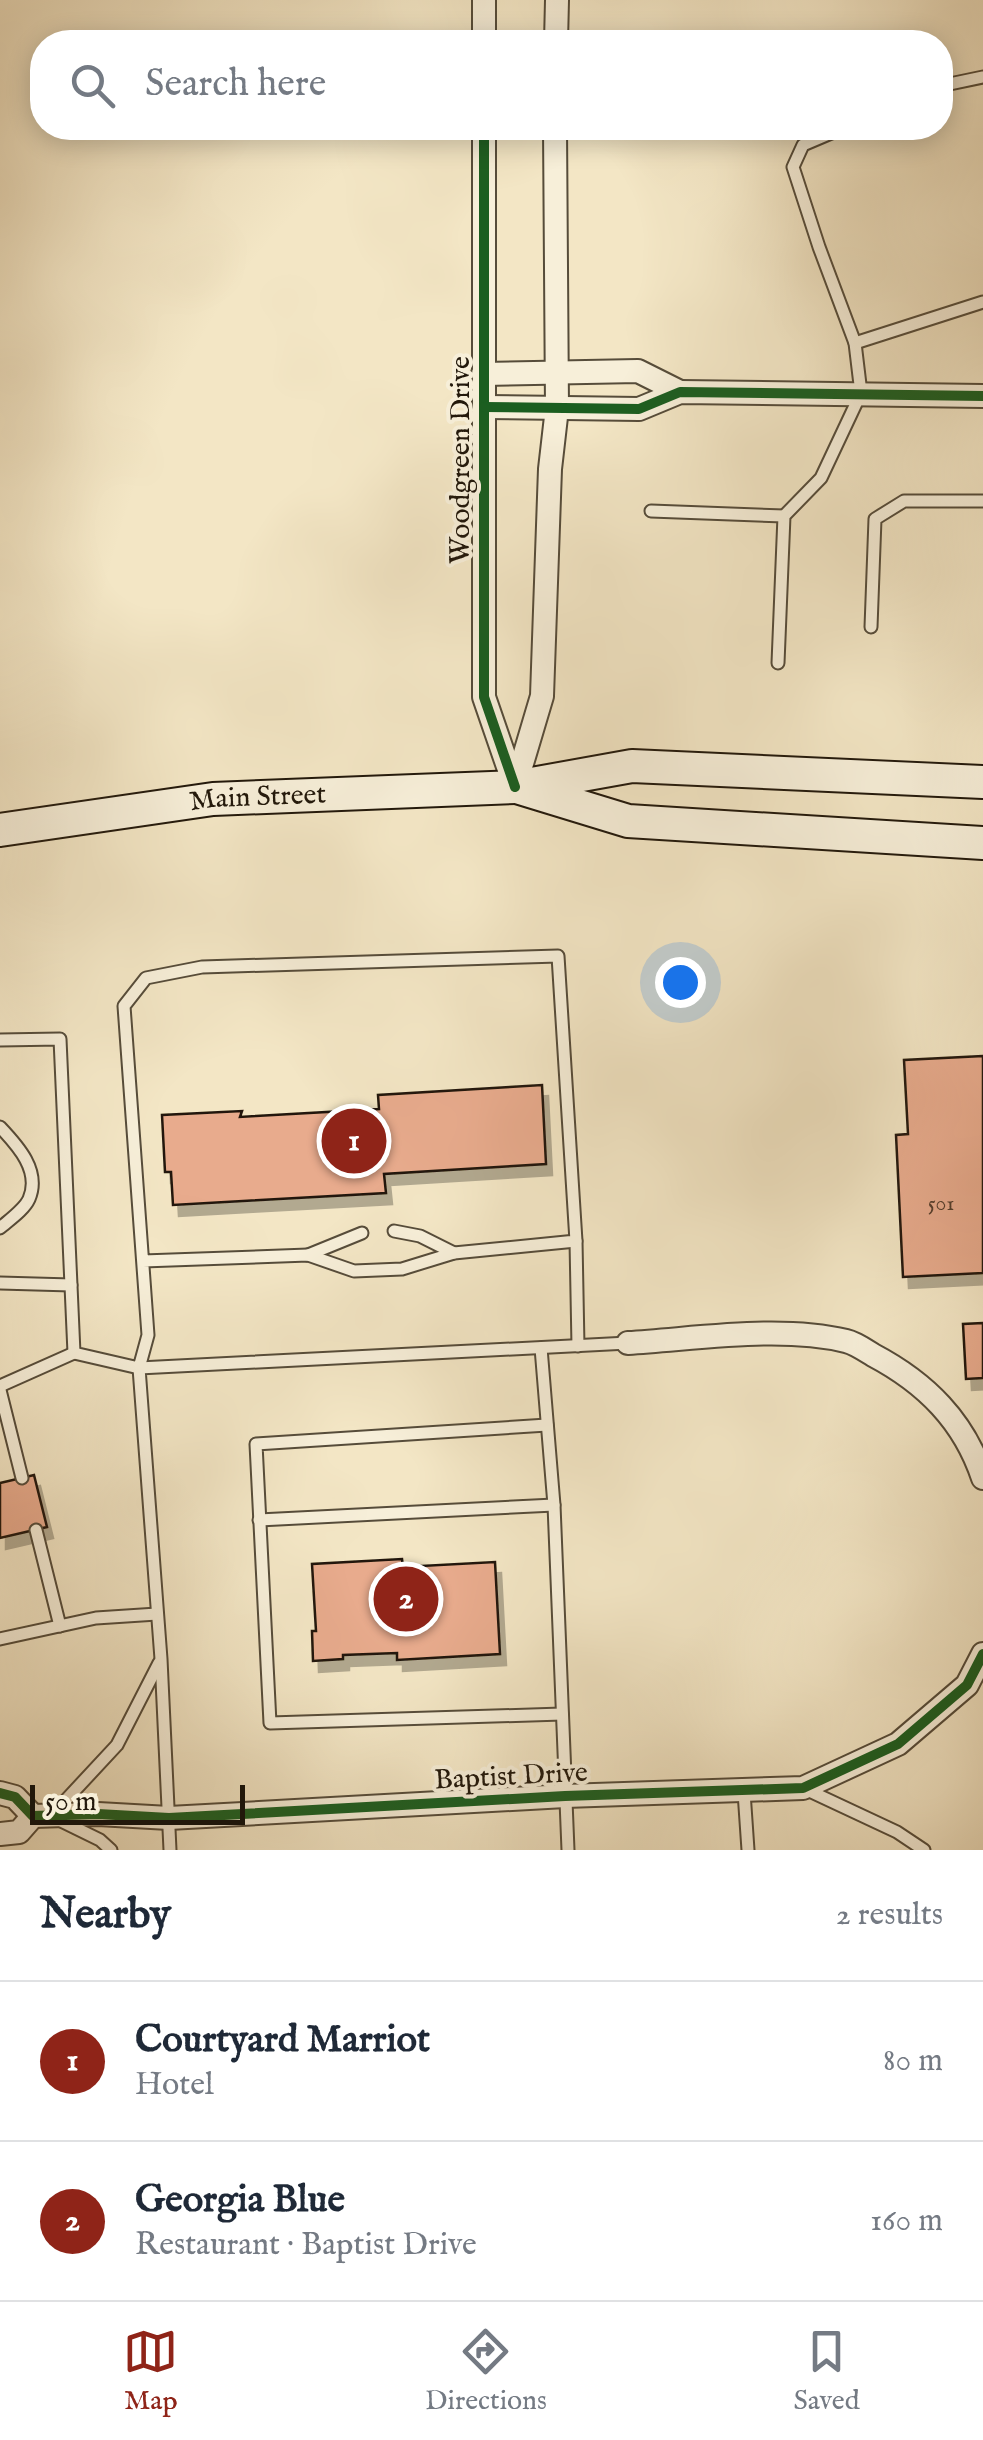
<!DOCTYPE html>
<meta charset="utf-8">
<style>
body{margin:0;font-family:"IM FELL English",serif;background:#f2f2f3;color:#1f2937}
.scale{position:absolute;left:30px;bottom:25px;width:215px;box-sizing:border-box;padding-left:10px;border:5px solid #22180b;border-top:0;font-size:28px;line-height:35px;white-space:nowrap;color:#22180b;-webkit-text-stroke:8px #f7efd9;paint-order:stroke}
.you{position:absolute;left:680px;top:982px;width:35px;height:35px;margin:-25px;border:8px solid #fff;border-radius:50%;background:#1a73e8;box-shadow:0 0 0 15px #1a73e833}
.badge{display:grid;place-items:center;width:65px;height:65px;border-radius:50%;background:#8f2418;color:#fff;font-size:32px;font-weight:700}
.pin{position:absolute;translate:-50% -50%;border:5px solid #fff;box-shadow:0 2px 10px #0006}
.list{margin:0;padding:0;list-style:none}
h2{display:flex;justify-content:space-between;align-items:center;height:130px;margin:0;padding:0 40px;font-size:42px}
h2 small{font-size:32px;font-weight:400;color:#747a83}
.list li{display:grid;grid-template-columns:65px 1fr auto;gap:30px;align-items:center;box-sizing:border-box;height:160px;padding:0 40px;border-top:2px solid #e0e1e3}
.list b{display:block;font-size:38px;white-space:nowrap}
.list p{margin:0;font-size:32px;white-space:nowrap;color:#747a83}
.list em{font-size:32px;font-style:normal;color:#747a83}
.icon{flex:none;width:55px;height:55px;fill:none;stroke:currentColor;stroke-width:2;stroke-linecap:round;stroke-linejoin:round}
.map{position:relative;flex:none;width:983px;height:1850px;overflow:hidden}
.search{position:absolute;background:#fff;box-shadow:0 5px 25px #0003;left:30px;right:30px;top:30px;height:110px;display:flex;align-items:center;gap:25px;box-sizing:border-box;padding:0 35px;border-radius:40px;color:#747a83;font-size:38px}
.sheet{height:450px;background:#fff}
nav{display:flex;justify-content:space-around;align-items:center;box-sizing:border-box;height:140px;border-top:2px solid #e0e1e3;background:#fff;font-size:28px;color:#747a83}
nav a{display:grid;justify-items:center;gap:5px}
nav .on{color:#8f2418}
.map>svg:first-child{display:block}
.building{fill:#e8ab8d;stroke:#22180b;stroke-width:2.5;filter:url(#shadow)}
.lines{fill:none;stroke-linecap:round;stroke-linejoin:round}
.service-casing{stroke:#564c3a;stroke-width:15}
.minor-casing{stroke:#564c3a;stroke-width:26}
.secondary-casing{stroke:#22180b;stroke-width:36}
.service{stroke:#f7efd9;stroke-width:11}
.minor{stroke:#f7efd9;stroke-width:22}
.secondary{stroke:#f7efd9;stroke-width:32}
.cycleway-casing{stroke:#f7efd9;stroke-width:16}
.cycleway{stroke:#1b5e20;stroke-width:10}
.labels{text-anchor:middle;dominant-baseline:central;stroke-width:8;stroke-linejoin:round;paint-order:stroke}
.number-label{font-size:22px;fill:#543d2c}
.street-label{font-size:28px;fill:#22180b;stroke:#f7efd9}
</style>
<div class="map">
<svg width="983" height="1850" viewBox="0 0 983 1850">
<defs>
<filter id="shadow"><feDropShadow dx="6" dy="11" stdDeviation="0" flood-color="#0004"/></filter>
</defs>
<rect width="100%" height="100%" fill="#f3e6c5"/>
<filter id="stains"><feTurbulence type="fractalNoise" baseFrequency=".002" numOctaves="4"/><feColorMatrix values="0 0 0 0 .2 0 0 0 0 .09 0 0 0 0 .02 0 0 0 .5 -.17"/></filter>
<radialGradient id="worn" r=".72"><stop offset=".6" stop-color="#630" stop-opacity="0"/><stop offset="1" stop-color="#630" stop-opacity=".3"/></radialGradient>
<g class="building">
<path d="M 983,1056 L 983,1273 L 903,1277 L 896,1135 L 908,1134 L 904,1060 Z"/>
<path d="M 542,1085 L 546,1164 L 384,1174 L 386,1193 L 173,1205 L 171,1172 L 165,1172 L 162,1115 L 242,1111 L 240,1117 L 379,1109 L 378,1095 Z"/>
<path d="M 983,1323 L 983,1378 L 966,1379 L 963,1324 Z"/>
<path d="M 34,1475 L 47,1527 L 0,1538 L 0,1483 Z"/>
<path d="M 402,1559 L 403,1567 L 495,1562 L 500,1654 L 397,1660 L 397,1653 L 343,1655 L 343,1659 L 313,1661 L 312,1631 L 316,1631 L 312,1564 Z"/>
</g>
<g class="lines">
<g class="service-casing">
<g id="service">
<path d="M 940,86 L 983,77"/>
<path d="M 855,343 L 983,302"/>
<path d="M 651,511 L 784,516"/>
<path d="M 871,627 L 875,519 L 904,501 L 983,501"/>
<path d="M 778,663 L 784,516 L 821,478 L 861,393 L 855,343 L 819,247 L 793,167 L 803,145 L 843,128"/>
<path d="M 0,1040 L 60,1039 L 74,1353 L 139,1368 L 148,1335 L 124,1006 L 146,978 L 202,967 L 558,956 L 576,1241 L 454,1253 L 402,1269 L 354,1271 L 308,1255 L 143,1261"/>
<path d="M 0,1127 C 18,1146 41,1171 29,1199 C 24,1210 9,1220 0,1228"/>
<path d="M 394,1231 L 420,1236 L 454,1253"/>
<path d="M 576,1241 L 578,1346"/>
<path d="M 308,1255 L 362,1233"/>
<path d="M 0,1283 L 71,1285"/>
<path d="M 541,1348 L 554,1505 L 568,1850"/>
<path d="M 0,1386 L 74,1353"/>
<path d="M 0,1390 L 22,1478"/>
<path d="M 547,1425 L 256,1444 L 270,1723 L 562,1714"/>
<path d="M 259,1520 L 554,1505"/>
<path d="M 36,1530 L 60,1626"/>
<path d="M 0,1639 L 96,1618 L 157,1614"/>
<path d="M 803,1788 L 897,1832 L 924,1850"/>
<path d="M 744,1792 L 748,1850"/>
<path d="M 111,1850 L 100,1840 L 51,1816 L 117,1745 L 159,1663"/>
<path d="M 170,1850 L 161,1659 L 139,1368 L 628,1343"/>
</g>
</g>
<g class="minor-casing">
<g id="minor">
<path d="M 484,42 L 484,0"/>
<path d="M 556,42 L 557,0"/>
<path d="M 484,128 L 484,697 L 515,787"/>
<path d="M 483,374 L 638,371 L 680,392"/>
<path d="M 484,407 L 639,409 L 680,392 L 983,396"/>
<path d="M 515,787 L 542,696 L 550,469 L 557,408 L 555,128"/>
<path d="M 628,1343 C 696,1339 779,1325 846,1341 C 855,1343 865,1350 873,1355 C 926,1383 964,1421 983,1478"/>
<path d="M 0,1793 L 15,1797 L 33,1816 L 98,1814 L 169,1818 L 565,1796 L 803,1788 L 898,1744 L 967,1685 L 983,1654"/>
<path d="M 0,1834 L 19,1832 L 33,1816"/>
</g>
</g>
<g class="secondary-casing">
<g id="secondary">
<path d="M 520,788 L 628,821 L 983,843"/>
<path id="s1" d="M 0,830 L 213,799 L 515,787 L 632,766 L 983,782"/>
</g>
</g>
<use href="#service" class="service"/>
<use href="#minor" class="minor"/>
<use href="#secondary" class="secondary"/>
<g class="cycleway-casing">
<g id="cycleway">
<path d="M 484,128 L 484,697 L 515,787"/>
<path d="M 484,407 L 639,409 L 680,392 L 983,396"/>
<path d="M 0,1793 L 15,1797 L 33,1816 L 98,1814 L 169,1818 L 565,1796 L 803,1788 L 898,1744 L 967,1685 L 983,1654"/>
</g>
</g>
<use href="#cycleway" class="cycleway"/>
</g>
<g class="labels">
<g class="number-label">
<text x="941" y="1204">501</text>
</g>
<g class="street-label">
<text transform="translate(461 460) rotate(-90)">Woodgreen Drive</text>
<text stroke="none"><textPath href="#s1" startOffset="260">Main Street</textPath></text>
<text transform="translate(511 1777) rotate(-3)">Baptist Drive</text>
</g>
</g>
<rect width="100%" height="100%" filter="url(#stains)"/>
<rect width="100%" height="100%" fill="url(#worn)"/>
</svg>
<div class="scale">50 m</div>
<div class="you"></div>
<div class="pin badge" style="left:354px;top:1141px">1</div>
<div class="pin badge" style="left:406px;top:1599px">2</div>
<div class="search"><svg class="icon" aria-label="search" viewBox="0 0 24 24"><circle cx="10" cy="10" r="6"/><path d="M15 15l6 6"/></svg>Search here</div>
</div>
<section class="sheet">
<h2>Nearby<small>2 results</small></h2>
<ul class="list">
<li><span class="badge">1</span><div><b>Courtyard Marriot</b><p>Hotel</p></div><em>80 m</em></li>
<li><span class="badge">2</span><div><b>Georgia Blue</b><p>Restaurant · Baptist Drive</p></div><em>160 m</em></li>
</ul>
</section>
<nav>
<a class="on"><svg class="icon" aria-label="map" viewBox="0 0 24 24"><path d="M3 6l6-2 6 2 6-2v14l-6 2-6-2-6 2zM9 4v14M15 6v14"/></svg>Map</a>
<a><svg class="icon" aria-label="directions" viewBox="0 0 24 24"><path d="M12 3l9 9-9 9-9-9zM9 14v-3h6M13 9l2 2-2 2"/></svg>Directions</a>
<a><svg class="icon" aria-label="saved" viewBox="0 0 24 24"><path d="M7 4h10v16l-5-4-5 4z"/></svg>Saved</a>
</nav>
